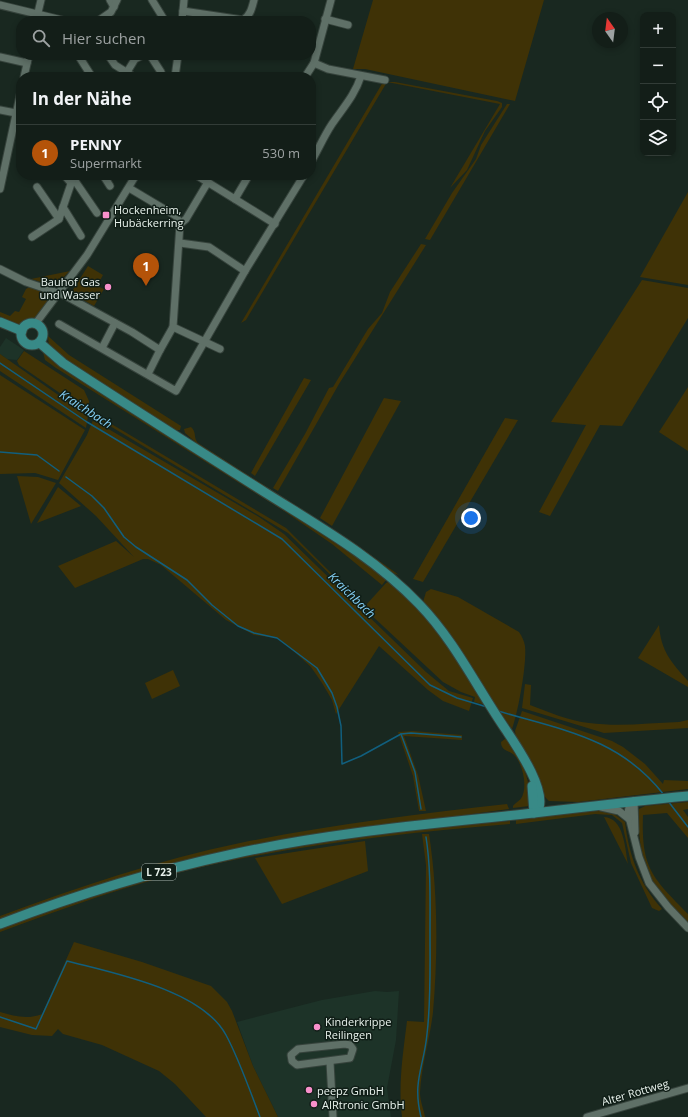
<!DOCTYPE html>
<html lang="de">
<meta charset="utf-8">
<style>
body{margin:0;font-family:"Open Sans",sans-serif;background:#202b25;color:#f1f3f6}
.controls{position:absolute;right:12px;top:12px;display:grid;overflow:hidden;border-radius:8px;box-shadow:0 2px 6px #0003}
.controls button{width:36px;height:36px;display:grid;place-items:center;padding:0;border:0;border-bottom:1px solid #323c37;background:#131e18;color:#f1f3f6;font:20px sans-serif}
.compass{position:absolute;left:592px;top:12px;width:36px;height:36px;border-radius:50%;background:#131e18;box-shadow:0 2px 6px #0003;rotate:346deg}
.you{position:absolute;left:471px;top:518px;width:14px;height:14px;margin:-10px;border:3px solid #fff;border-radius:50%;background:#1a73e8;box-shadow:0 0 0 6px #1a73e833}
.badge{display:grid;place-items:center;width:26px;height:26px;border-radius:50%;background:#b45309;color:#fff;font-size:13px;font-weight:700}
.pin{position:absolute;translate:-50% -33px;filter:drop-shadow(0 1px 2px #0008)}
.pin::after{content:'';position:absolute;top:21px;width:14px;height:12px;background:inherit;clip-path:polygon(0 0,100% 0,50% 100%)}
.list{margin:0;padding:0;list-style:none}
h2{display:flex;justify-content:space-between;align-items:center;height:52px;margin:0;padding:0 16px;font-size:17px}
h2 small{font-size:13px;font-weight:400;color:#9da2a2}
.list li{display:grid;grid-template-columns:26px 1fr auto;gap:12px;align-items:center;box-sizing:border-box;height:56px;padding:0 16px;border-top:1px solid #323c37}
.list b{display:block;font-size:15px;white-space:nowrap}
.list p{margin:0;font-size:13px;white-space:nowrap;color:#9da2a2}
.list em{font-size:13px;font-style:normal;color:#9da2a2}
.icon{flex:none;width:22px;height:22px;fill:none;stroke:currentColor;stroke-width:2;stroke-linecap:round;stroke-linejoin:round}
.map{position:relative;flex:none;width:688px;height:1117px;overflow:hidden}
.search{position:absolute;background:#131e18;box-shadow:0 2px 6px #0003;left:16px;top:16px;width:300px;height:44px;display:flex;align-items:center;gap:10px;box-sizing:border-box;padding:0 14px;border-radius:16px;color:#9da2a2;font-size:15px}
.panel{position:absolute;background:#131e18;box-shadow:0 2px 6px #0003;left:16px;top:72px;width:300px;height:108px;border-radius:16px}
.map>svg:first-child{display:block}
.built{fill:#1d3328}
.green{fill:#3f3206}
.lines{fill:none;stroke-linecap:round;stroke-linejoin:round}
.stream{stroke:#115f7e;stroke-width:1.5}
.minor-casing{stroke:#36433c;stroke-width:9}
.major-casing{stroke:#36433c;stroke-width:11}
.minor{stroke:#5f7067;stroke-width:7}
.major{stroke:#388a87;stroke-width:9}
.poi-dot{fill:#f890cb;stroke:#101e17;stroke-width:1.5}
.labels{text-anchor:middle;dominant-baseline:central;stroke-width:3;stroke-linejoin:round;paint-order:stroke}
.shield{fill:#101e17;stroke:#a8b3ad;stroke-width:1}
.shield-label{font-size:10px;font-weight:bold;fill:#e9f3ed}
.poi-label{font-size:11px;fill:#e9f3ed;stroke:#101e17;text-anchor:start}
.street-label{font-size:11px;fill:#e9f3ed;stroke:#101e17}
.water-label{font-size:12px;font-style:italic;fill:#86d2f8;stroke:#101e17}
</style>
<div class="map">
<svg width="688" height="1117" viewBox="0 0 688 1117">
<rect width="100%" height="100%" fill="#192820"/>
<g class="built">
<path d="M 6,338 L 24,350 L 17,360 L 7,359 L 0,354 L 0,347 Z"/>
<path d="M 375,991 L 387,992 L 399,991 L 396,1040 L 387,1088 L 391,1117 L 278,1117 L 253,1066 L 237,1022 L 322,1000 Z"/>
</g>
<g class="green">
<path d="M 373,0 L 544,0 L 515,101 L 365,69 L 353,69 Z"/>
<path d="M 383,82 L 395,82 L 497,101 L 502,103 L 502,107 L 485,131 L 467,170 L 450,188 L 500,104 L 387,82 L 246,320 L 241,323 Z"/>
<path d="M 507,104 L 510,104 L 430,240 L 425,239 L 452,193 L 476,159 L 481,145 Z"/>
<path d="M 688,192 L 688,285 L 640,277 Z"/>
<path d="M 421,244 L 426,245 L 339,384 L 278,491 L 273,488 L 305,434 L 329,388 L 333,387 L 368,329 L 382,313 L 390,292 Z"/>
<path d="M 88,266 L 103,275 L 97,286 L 104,289 L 94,306 L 71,293 Z"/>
<path d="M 70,271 L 54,286 L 31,279 Z"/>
<path d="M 642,280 L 688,288 L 688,318 L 622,426 L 600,425 L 550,516 L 539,512 L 586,425 L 551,422 Z"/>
<path d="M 31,286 L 52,295 L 34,319 L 25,320 L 20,326 L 12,324 L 0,316 L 0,312 L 10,316 L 15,311 L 19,312 L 26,299 L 22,297 L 26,289 Z"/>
<path d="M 48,336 L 69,355 L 181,426 L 180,430 L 173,430 L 74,366 L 49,347 Z"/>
<path d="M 24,351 L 84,390 L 89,401 L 89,413 L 19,365 L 17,361 Z"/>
<path d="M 43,352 L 55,363 L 333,540 L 385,577 L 386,580 L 382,585 L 332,544 L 284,511 L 56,368 L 45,360 Z"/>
<path d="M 0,354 L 88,416 L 86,428 L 0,371 Z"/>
<path d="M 0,375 L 85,430 L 58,480 L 35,473 L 0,474 Z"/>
<path d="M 304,378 L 311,380 L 255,476 L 251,473 Z"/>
<path d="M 688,387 L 688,451 L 659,432 Z"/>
<path d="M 384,398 L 401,401 L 332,526 L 320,518 Z"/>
<path d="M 93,413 L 286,528 L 363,605 L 362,606 L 288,533 L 95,417 Z"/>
<path d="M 505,418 L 518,420 L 423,582 L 413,579 Z"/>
<path d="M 93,420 L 259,517 L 284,534 L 426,672 L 449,691 L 473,698 L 469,711 L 443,701 L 428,690 L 379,646 L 336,714 L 332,700 L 322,683 L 311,667 L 289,647 L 277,638 L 254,635 L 226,620 L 161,565 L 148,559 L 143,559 L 75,588 L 58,566 L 116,541 L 134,557 L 96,516 L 59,483 L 87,435 Z"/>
<path d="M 191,427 C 197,432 193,438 198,443 L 351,541 L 399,575 L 393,573 L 200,446 L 185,433 L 184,429 Z"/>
<path d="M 17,476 L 38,477 L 56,483 L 31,524 Z"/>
<path d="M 58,487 L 81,506 L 37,523 Z"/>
<path d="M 390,581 L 423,613 L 447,643 L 486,705 L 474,702 L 475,697 L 461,692 L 443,682 L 368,612 L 366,605 L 386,583 Z"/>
<path d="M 431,589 L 458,597 L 519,632 C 522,636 524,641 525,646 C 527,664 518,712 512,729 L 423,602 L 426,592 Z"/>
<path d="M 659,625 C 661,651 671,662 688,681 L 688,687 L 638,658 Z"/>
<path d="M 173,670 L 180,686 L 152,699 L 145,683 Z"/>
<path d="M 525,684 L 531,685 L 530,705 C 549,712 569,721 589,723 C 619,727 650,723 679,722 L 688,720 L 688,728 L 604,733 L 522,708 Z"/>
<path d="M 522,711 L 612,741 L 623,747 L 645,764 L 663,784 L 664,780 L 688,781 L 688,789 L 578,802 L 549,801 L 543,795 L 516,738 L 515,731 Z"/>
<path d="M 413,731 L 462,735 L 462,740 L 404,736 L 418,775 L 426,811 L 419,811 L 413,776 L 398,732 Z"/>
<path d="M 505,739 L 510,741 C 522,762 532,781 529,806 L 513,808 L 513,806 C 516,802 522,800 523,794 C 527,783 522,762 513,754 C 508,750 501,751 501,742 Z"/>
<path d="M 688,802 L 688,809 L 683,810 L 688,817 L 688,838 L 667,813 L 643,815 C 641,869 653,878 688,914 L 688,923 C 649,882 640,870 638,813 L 639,809 L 645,806 Z"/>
<path d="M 507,804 L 509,809 L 294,838 L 0,920 L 0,916 C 78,887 158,860 240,843 C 328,825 418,814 507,804 Z"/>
<path d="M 595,810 L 613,813 L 625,822 C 629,856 639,883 662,909 L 659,911 L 652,908 L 631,863 L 622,823 L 612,815 L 595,814 L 516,824 L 516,820 Z"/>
<path d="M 604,817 C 624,818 625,848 628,864 Z"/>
<path d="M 510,821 L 510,824 C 425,831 339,840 255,856 C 168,871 83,901 0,932 L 0,927 C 72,901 145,876 220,860 C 315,839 413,829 510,821 Z"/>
<path d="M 422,834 L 429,834 C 438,892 438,954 433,1012 C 430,1039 421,1067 420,1093 C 420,1101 424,1110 425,1117 L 402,1117 C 398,1084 403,1054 407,1021 L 424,1022 L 426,865 Z"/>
<path d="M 365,841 L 368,871 L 282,904 L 255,858 Z"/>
<path d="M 74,942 L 142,962 L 211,986 L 227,1002 L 232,1011 L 253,1066 L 278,1117 L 206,1117 L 175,1084 L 159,1071 L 102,1045 L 63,1034 L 58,1029 L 52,1036 L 32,1035 L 0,1027 L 0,1012 C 14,1016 27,1020 42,1014 Z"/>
</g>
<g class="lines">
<g class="stream">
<path d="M 0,363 L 87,422 L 282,539 L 430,685 L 457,698 L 487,707"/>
<path d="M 0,452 L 37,455 L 59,471"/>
<path d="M 66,477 L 92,496 L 104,508 L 124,537 L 136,547 L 187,580 L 212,605 L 238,626 L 254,633 L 277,638 L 317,668 L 332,693 L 337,707 L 341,726 L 342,764 L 361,756 L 401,734"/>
<path d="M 498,711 C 562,730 620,738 664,795"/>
<path d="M 668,801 L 688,827"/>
<path d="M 421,809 L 415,772 L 401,734 L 411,733 L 461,737"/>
<path d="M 0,1017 L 36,1029 L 67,961 C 113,973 202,990 226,1035 C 239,1059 250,1091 260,1117"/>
<path d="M 421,1117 C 412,1081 424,1067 427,1034 C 431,1001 430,967 430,933 C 430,901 431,869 426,837"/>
</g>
<g class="minor-casing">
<g id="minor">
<path d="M 110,0 L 114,7"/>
<path d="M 152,0 L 165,21"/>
<path d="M 0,5 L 66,21"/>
<path d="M 183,11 L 243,20 C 250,16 252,8 254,0"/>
<path d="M 325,19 L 348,25"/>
<path d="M 36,21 L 41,0"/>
<path d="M 98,21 L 111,12 L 117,0"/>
<path d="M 182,21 L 184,0"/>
<path d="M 78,55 L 92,77"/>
<path d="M 108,55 L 115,65 L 134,77"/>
<path d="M 150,55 L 161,72"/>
<path d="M 0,57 L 27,63"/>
<path d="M 314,63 L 328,69 L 385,80"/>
<path d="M 24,77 L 29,55"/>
<path d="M 124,77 L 135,59 L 143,55"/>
<path d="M 175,77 L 178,55"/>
<path d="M 305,77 L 314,63 L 331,0"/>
<path d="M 0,110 L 21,114"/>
<path d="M 311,162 C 318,150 324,136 332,124 C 343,108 355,95 361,76"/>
<path d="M 64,175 L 71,183"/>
<path d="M 103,175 L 110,186"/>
<path d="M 196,175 L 275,224"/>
<path d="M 73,178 L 97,213"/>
<path d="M 37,187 L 59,219"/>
<path d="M 0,189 L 21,91"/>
<path d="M 235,199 L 249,175"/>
<path d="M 63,207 L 81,236"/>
<path d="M 180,224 L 186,219 L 208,182"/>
<path d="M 32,237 L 59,219 L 74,175"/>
<path d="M 180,243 L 209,247 L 245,271"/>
<path d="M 0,269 L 26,282 L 64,295 L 132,332 L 160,350 L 173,327 L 180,224 L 176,216 L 129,188"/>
<path d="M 36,323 L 87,255 L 136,175"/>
<path d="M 59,324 L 176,391 L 245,271 L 304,175"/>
<path d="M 173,327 L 220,349"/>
<path d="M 102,348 L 115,323"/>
<path d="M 148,374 L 160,350"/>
<path d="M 634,801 L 629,807 L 628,813 L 639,857 L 649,883 L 668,907 L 688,928"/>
<path d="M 634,801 L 635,832"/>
<path d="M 601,807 L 619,811 L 629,819"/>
<path d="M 345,1044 L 350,1045 L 353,1049 L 350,1058 L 297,1065 L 292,1061 L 291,1055 L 298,1049 Z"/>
<path d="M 330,1062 L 333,1117"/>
<path d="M 587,1117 L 688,1088"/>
</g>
</g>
<g class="major-casing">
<g id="major">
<path d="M 0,322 L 22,331"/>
<circle cx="32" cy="334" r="11"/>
<path d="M 40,343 L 63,363 C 130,407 198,450 266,493 C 320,527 375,558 419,604 C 455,641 477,688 506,730 C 516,745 550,794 537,812"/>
<path d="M 532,786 L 534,813"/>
<path d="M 0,924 C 76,895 154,871 233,854 C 332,832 433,824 534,813 C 585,807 636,801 688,796"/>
</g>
</g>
<use href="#minor" class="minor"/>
<use href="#major" class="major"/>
</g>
<g class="poi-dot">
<rect x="102" y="211" width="8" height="8" rx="2"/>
<circle cx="108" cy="287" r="4"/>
<circle cx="317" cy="1027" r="4"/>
<circle cx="309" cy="1090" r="4"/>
<circle cx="314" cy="1104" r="4"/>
</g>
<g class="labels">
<rect class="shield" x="142" y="864" width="34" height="16" rx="3"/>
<g class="shield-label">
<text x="159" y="872">L 723</text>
</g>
<g class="poi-label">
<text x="114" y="209">Hockenheim,<tspan x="114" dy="13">Hubäckerring</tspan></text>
<text x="100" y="281" text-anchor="end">Bauhof Gas<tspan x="100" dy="13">und Wasser</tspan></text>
<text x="325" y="1021">Kinderkrippe<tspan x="325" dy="13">Reilingen</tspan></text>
<text x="317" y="1090">peepz GmbH</text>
<text x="322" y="1104">AIRtronic GmbH</text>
</g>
<g class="street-label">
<text transform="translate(635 1092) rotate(-16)">Alter Rottweg</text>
</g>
<g class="water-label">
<text transform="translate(86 409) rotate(33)">Kraichbach</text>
<text transform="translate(352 595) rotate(44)">Kraichbach</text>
</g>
</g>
</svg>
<div class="controls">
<button>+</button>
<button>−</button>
<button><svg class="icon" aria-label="locate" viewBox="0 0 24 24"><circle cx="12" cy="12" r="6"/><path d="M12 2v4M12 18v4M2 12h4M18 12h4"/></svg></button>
<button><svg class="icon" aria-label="layers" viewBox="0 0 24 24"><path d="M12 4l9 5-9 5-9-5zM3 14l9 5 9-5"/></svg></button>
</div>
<svg class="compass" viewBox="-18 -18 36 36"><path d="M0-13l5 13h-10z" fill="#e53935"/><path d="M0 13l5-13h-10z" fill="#9da2a2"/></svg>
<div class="you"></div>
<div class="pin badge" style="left:146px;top:286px">1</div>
<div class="search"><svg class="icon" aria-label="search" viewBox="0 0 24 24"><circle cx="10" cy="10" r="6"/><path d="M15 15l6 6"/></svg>Hier suchen</div>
<section class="panel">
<h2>In der Nähe<small></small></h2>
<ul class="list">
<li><span class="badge">1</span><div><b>PENNY</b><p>Supermarkt</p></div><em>530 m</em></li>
</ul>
</section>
</div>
